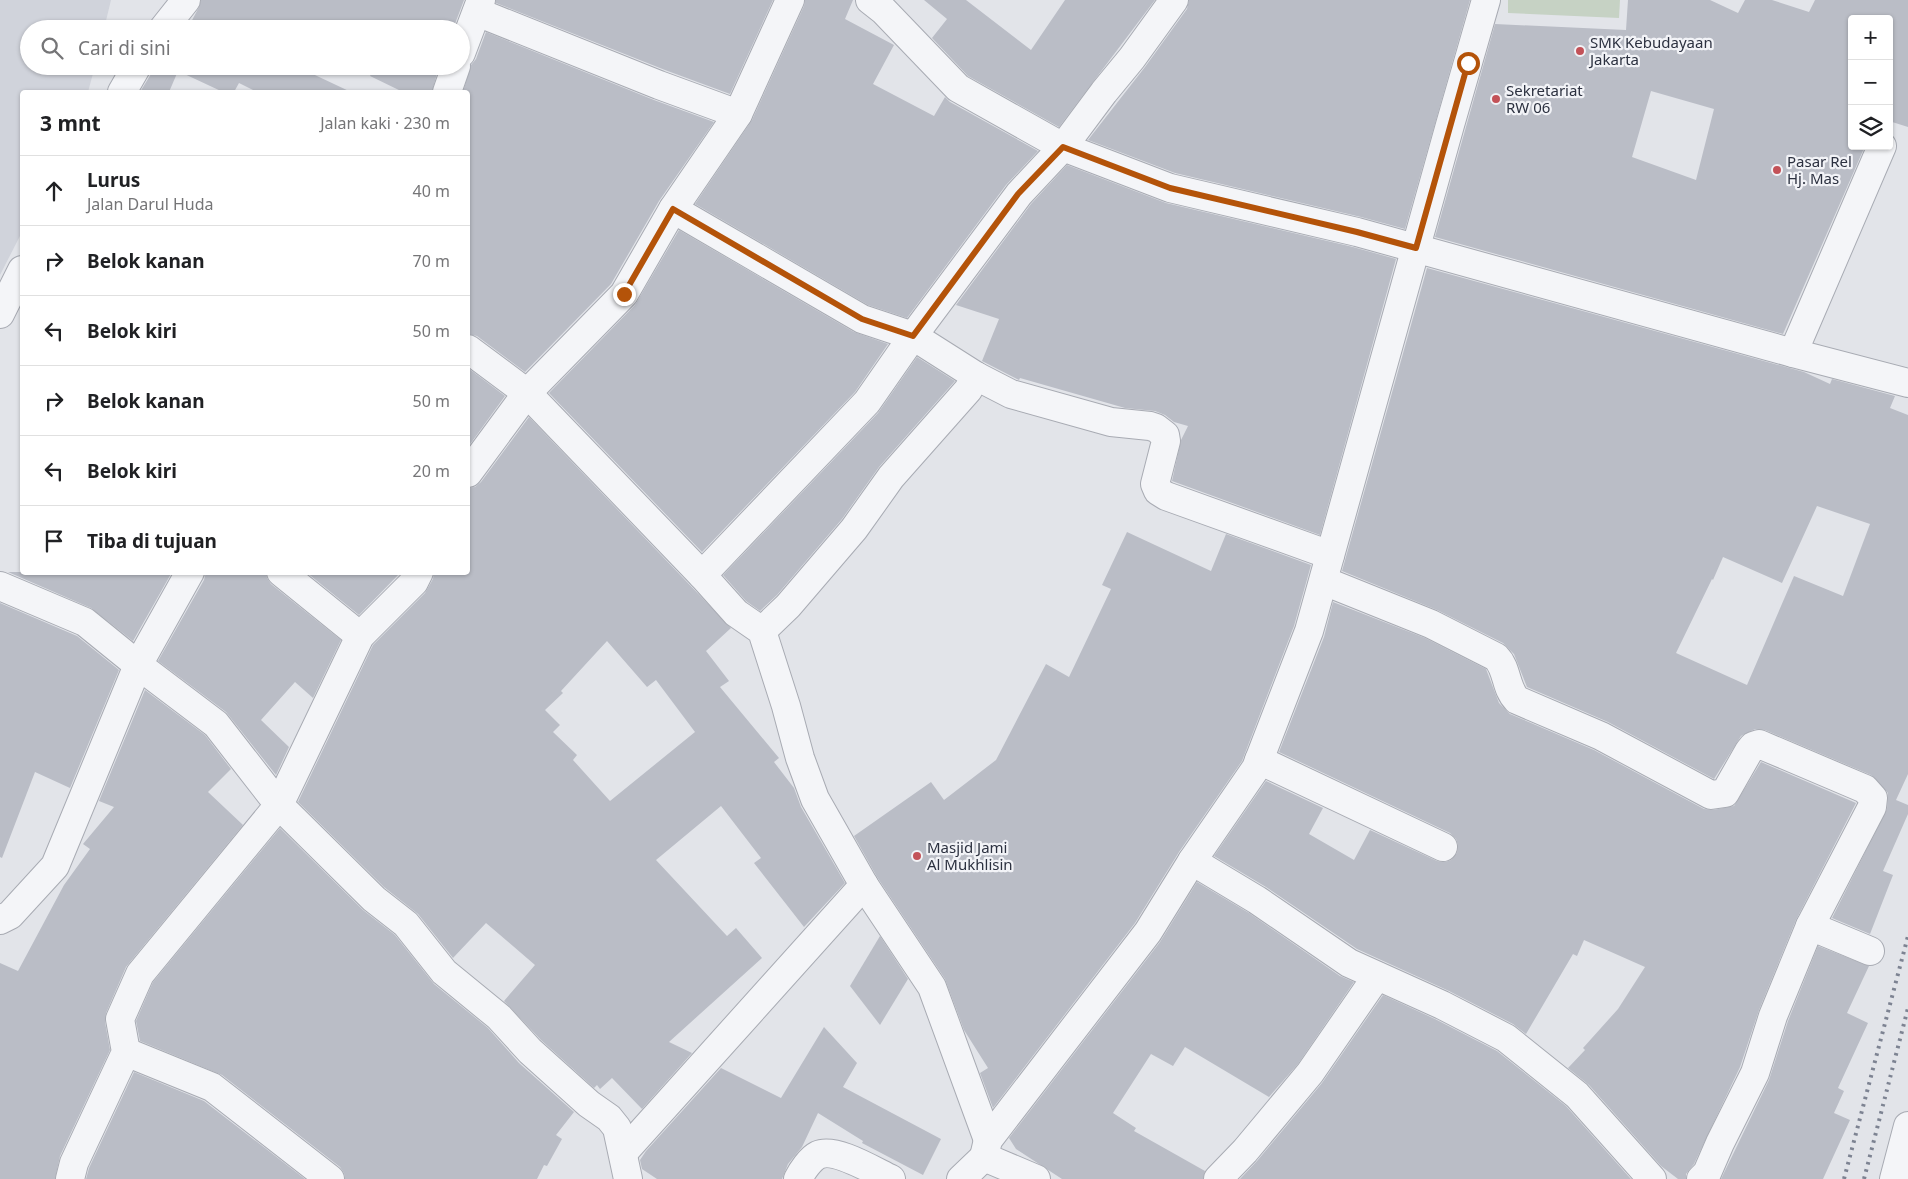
<!DOCTYPE html>
<html lang="id">
<meta charset="utf-8">
<style>
body{margin:0;font-family:"Noto Sans",sans-serif;background:#f6f6f6;color:#202124}
.controls{position:absolute;right:15px;top:15px;display:grid;overflow:hidden;border-radius:5px;box-shadow:0 1px 4px #0004}
.controls button{width:45px;height:45px;display:grid;place-items:center;padding:0;border:0;border-bottom:1px solid #e0e0e0;background:#fff;color:#202124;font:25px sans-serif}
.stop{position:absolute;width:15px;height:15px;margin:-11px;border:4px solid #b45309;border-radius:50%;background:#fff}
.stop.end{background:#b45309;border-color:#fff;box-shadow:0 1px 5px #0008}
.list{margin:0;padding:0;list-style:none}
h2{display:flex;justify-content:space-between;align-items:center;height:65px;margin:0;padding:0 20px;font-size:21px}
h2 small{font-size:16px;font-weight:400;color:#757577}
.list li{display:grid;grid-template-columns:32px 1fr auto;gap:15px;align-items:center;box-sizing:border-box;height:70px;padding:0 20px;border-top:1px solid #e0e0e0}
.list b{display:block;font-size:19px;white-space:nowrap}
.list p{margin:0;font-size:16px;white-space:nowrap;color:#757577}
.list em{font-size:16px;font-style:normal;color:#757577}
.icon{flex:none;width:28px;height:28px;fill:none;stroke:currentColor;stroke-width:2;stroke-linecap:round;stroke-linejoin:round}
.map{position:relative;flex:none;width:1908px;height:1179px;overflow:hidden}
.search{position:absolute;background:#fff;box-shadow:0 1px 4px #0004;left:20px;top:20px;width:450px;height:55px;display:flex;align-items:center;gap:12px;box-sizing:border-box;padding:0 18px;border-radius:28px;color:#757577;font-size:19px}
.panel{position:absolute;background:#fff;box-shadow:0 1px 4px #0004;left:20px;top:90px;width:450px;height:485px;border-radius:5px}
.map>svg:first-child{display:block}
.built{fill:#d0d3db}
.green{fill:#c6d2c4}
.building{fill:#babdc6;fill-rule:evenodd}
.lines{fill:none;stroke-linecap:round;stroke-linejoin:round}
.minor-casing{stroke:#a8abb3;stroke-width:30}
.minor{stroke:#f4f5f8;stroke-width:28}
.rail{stroke:#7d8392;stroke-width:4;stroke-dasharray:2.5 5;stroke-linecap:butt}
.route{stroke:#b45309;stroke-width:6}
.poi-dot{fill:#c35258;stroke:#f2f3f7;stroke-width:2}
.labels{text-anchor:middle;dominant-baseline:central;stroke-width:4.5;stroke-linejoin:round;paint-order:stroke}
.poi-label{font-size:15px;fill:#2c3140;stroke:#f2f3f7;text-anchor:start}
</style>
<div class="map">
<svg width="1908" height="1179" viewBox="0 0 1908 1179">
<rect width="100%" height="100%" fill="#e2e4e9"/>
<path class="built" d="M 0,0 L 111,0 L 104,29 L 29,29 L 29,66 L 95,66 L 88,92 L 22,92 L 22,232 L 0,275 Z"/>
<path class="green" d="M 1508,0 L 1620,0 L 1619,18 L 1508,13 Z"/>
<g class="building">
<path d="M 201,0 L 464,0 L 453,29 L 183,29 L 188,23 L 190,24 L 198,9 Z"/>
<path d="M 496,0 L 773,0 L 730,94 L 665,70 L 496,3 Z"/>
<path d="M 805,0 L 853,0 L 845,19 L 894,45 L 873,84 L 934,116 L 945,97 L 950,102 L 1038,151 L 1006,185 L 907,318 L 868,305 L 695,204 L 752,120 L 804,6 Z"/>
<path d="M 924,0 L 966,0 L 1031,50 L 1065,0 L 1155,0 L 1059,127 L 968,76 L 932,38 L 947,19 Z"/>
<path d="M 1189,0 L 1470,0 L 1405,229 L 1361,217 L 1175,173 L 1088,140 L 1145,67 L 1187,9 Z"/>
<path d="M 1628,0 L 1710,0 L 1738,13 L 1745,0 L 1772,0 L 1809,12 L 1815,0 L 1908,0 L 1908,127 L 1889,121 L 1889,19 L 1852,19 L 1852,146 L 1865,146 L 1783,334 L 1435,237 L 1495,24 L 1626,30 ZM 1651,91 L 1714,109 L 1696,180 L 1632,157 Z"/>
<path d="M 486,32 L 654,100 L 714,122 L 659,201 L 611,284 L 525,372 L 477,336 L 468,334 L 468,92 L 463,92 L 471,65 L 476,59 Z"/>
<path d="M 153,66 L 301,66 L 300,68 L 351,92 L 257,92 L 239,83 L 234,92 L 223,92 L 178,71 L 169,92 L 140,92 L 151,74 Z"/>
<path d="M 375,66 L 439,66 L 432,92 L 403,92 L 370,76 Z"/>
<path d="M 1067,165 L 1166,203 L 1353,247 L 1396,259 L 1320,535 L 1172,481 L 1181,440 L 1188,426 L 1174,422 L 1165,415 L 1155,411 L 1125,408 L 1020,378 L 1019,380 L 1017,379 L 982,361 L 999,319 L 956,305 L 1031,204 Z"/>
<path d="M 679,230 L 854,332 L 888,344 L 855,392 L 702,552 L 549,393 L 635,305 Z"/>
<path d="M 1427,268 L 1804,372 L 1830,384 L 1832,379 L 1895,396 L 1890,408 L 1908,415 L 1908,774 L 1896,800 L 1908,805 L 1908,814 L 1883,871 L 1893,875 L 1870,934 L 1832,918 L 1887,809 L 1888,793 L 1871,775 L 1765,730 L 1755,729 L 1741,736 L 1714,779 L 1608,722 L 1527,687 L 1514,654 L 1503,643 L 1437,610 L 1342,571 ZM 1817,506 L 1870,524 L 1843,596 L 1794,576 L 1747,685 L 1676,653 L 1712,579 L 1713,580 L 1723,557 L 1782,583 Z"/>
<path d="M 917,357 L 955,381 L 879,467 L 842,519 L 777,595 L 760,611 L 746,601 L 723,575 L 878,413 Z"/>
<path d="M 468,368 L 505,396 L 468,447 Z"/>
<path d="M 529,417 L 731,628 L 706,651 L 729,681 L 720,687 L 779,758 L 774,762 L 794,788 L 801,807 L 845,883 L 804,927 L 754,863 L 761,858 L 721,806 L 656,860 L 727,936 L 736,928 L 762,958 L 669,1042 L 692,1053 L 642,1109 L 612,1078 L 600,1089 L 597,1085 L 594,1088 L 541,1040 L 504,1001 L 535,965 L 486,923 L 453,958 L 418,914 L 384,887 L 298,802 L 373,645 L 425,593 L 433,579 L 434,572 L 468,572 L 468,488 L 475,487 L 481,482 ZM 607,641 L 647,687 L 656,680 L 695,732 L 610,801 L 573,760 L 577,755 L 553,732 L 560,725 L 545,710 L 563,693 L 561,691 Z"/>
<path d="M 1127,532 L 1211,571 L 1226,534 L 1311,565 L 1294,626 L 1242,761 L 1179,852 L 1135,923 L 993,1108 L 980,1073 L 988,1068 L 964,1030 L 945,979 L 877,877 L 854,836 L 931,782 L 944,800 L 996,760 L 1046,664 L 1069,677 L 1111,589 L 1102,585 Z"/>
<path d="M 8,572 L 172,572 L 133,641 L 91,608 Z"/>
<path d="M 206,572 L 266,572 L 267,578 L 271,584 L 341,640 L 313,698 L 295,682 L 261,720 L 289,747 L 276,775 L 226,712 L 158,661 L 204,580 Z"/>
<path d="M 306,572 L 401,572 L 359,615 Z"/>
<path d="M 1333,602 L 1425,638 L 1486,669 L 1499,703 L 1510,714 L 1594,750 L 1704,809 L 1713,810 L 1734,806 L 1761,762 L 1856,803 L 1796,920 L 1759,1010 L 1740,1067 L 1694,1164 L 1686,1174 L 1686,1179 L 1678,1179 L 1661,1166 L 1589,1085 L 1568,1068 L 1585,1050 L 1583,1048 L 1618,1009 L 1645,967 L 1584,940 L 1577,956 L 1573,954 L 1526,1034 L 1513,1024 L 1449,991 L 1357,949 L 1266,887 L 1214,856 L 1266,781 L 1323,808 L 1309,834 L 1354,860 L 1370,830 L 1437,861 L 1445,862 L 1451,860 L 1457,853 L 1458,845 L 1456,839 L 1450,833 L 1279,752 L 1324,637 Z"/>
<path d="M 0,603 L 77,636 L 119,670 L 70,788 L 35,772 L 2,858 L 0,857 Z"/>
<path d="M 145,690 L 205,735 L 231,769 L 208,792 L 243,825 L 126,967 L 106,1013 L 105,1022 L 110,1050 L 60,1156 L 55,1179 L 0,1179 L 0,963 L 18,971 L 64,885 L 90,849 L 83,844 L 114,807 L 99,801 Z"/>
<path d="M 280,828 L 363,910 L 395,935 L 434,984 L 488,1028 L 519,1063 L 574,1112 L 556,1135 L 562,1139 L 547,1166 L 544,1165 L 537,1179 L 345,1179 L 344,1173 L 340,1167 L 222,1075 L 140,1041 L 136,1021 L 153,982 Z"/>
<path d="M 1197,882 L 1249,913 L 1340,976 L 1354,982 L 1298,1064 L 1269,1097 L 1185,1047 L 1173,1066 L 1151,1054 L 1113,1113 L 1136,1128 L 1134,1131 L 1205,1171 L 1203,1179 L 1062,1179 L 1016,1149 L 1009,1138 L 1160,942 Z"/>
<path d="M 880,936 L 908,979 L 880,1025 L 850,986 Z"/>
<path d="M 1818,946 L 1869,966 L 1847,1013 L 1868,1023 L 1838,1088 L 1844,1091 L 1834,1113 L 1850,1120 L 1823,1179 L 1721,1179 L 1769,1080 L 1788,1021 Z"/>
<path d="M 1383,995 L 1435,1019 L 1497,1051 L 1566,1106 L 1631,1179 L 1240,1179 L 1257,1161 L 1322,1083 Z"/>
<path d="M 824,1027 L 857,1063 L 843,1087 L 941,1139 L 923,1175 L 862,1143 L 863,1141 L 818,1113 L 802,1147 L 788,1164 L 782,1179 L 657,1179 L 642,1169 L 640,1160 L 646,1151 L 721,1068 L 781,1098 Z"/>
<path d="M 134,1072 L 204,1101 L 305,1179 L 86,1179 L 89,1168 Z"/>
</g>
<g class="lines">
<g class="minor-casing">
<g id="minor">
<path d="M 870,0 L 884,11 L 958,88 L 1063,147 L 1170,188 L 1357,232 L 1793,353 L 1908,383"/>
<path d="M 477,12 L 659,85 L 738,114"/>
<path d="M 163,29 L 186,0"/>
<path d="M 461,53 L 481,0"/>
<path d="M 122,92 L 137,66"/>
<path d="M 447,92 L 456,66"/>
<path d="M 673,209 L 862,319 L 913,336 L 976,376 L 1011,394 L 1111,422 L 1150,426 L 1156,428 L 1165,435 L 1166,441 L 1155,484 L 1158,491 L 1166,496 L 1330,555"/>
<path d="M 0,314 L 22,270"/>
<path d="M 468,349 L 527,393 L 702,575 L 736,613 L 762,631 L 786,706 L 800,758 L 815,799 L 864,885 L 932,987 L 988,1140"/>
<path d="M 1793,353 L 1882,146"/>
<path d="M 468,473 L 527,393 L 624,294 L 673,209 L 738,114 L 790,0"/>
<path d="M 281,572 L 360,636"/>
<path d="M 702,575 L 867,402 L 913,336 L 1019,194 L 1063,147 L 1104,92 L 1132,58 L 1174,0"/>
<path d="M 1324,581 L 1431,624 L 1496,657 C 1508,669 1505,688 1517,700 L 1601,736 L 1711,795 L 1725,793 L 1749,751 L 1753,746 L 1759,744 L 1865,789 L 1873,798 L 1872,807 L 1810,926"/>
<path d="M 0,586 L 85,622 L 138,665 L 216,724 L 279,805 L 374,899 L 406,924 L 444,972 L 499,1017 L 530,1051 L 589,1104 L 609,1118 L 617,1128 L 628,1179"/>
<path d="M 762,631 L 788,606 L 854,529 L 891,477 L 968,390 L 976,376"/>
<path d="M 1259,760 L 1443,847"/>
<path d="M 1192,861 L 1257,900 L 1349,963 L 1442,1005 L 1506,1038 L 1577,1095 L 1652,1179"/>
<path d="M 0,920 L 10,915 L 55,866 L 138,665 L 190,572"/>
<path d="M 126,1052 L 212,1087 L 330,1179"/>
<path d="M 623,1153 L 864,885"/>
<path d="M 70,1179 L 74,1163 L 126,1052 L 120,1019 L 140,974 L 279,805 L 360,636 L 414,582 L 419,572"/>
<path d="M 798,1179 C 802,1171 810,1159 818,1155 C 835,1147 874,1171 891,1179"/>
<path d="M 961,1179 L 984,1157"/>
<path d="M 1036,1179 L 984,1157 L 988,1140 L 1148,932 L 1192,861 L 1256,768 L 1309,631 L 1450,125 L 1486,0"/>
<path d="M 1218,1179 L 1245,1151 L 1310,1073 L 1377,976"/>
<path d="M 1701,1179 L 1707,1173 L 1720,1143 L 1755,1073 L 1773,1016 L 1810,926 L 1870,951"/>
<path d="M 1894,1179 L 1908,1126"/>
</g>
</g>
<use href="#minor" class="minor"/>
<g class="rail">
<path d="M 1844,1179 L 1908,936"/>
<path d="M 1864,1179 L 1908,1008"/>
</g>
</g>
<g class="lines">
<path class="route" d="M 624,294 L 673,209 L 862,319 L 913,336 L 1018,194 L 1063,147 L 1170,188 L 1357,232 L 1416,248 L 1468,63"/>
</g>
<g class="poi-dot">
<circle cx="1580" cy="51" r="5"/>
<circle cx="1496" cy="99" r="5"/>
<circle cx="1777" cy="170" r="5"/>
<circle cx="917" cy="856" r="5"/>
</g>
<g class="labels">
<g class="poi-label">
<text x="1590" y="42">SMK Kebudayaan<tspan x="1590" dy="17">Jakarta</tspan></text>
<text x="1506" y="90">Sekretariat<tspan x="1506" dy="17">RW 06</tspan></text>
<text x="1787" y="161">Pasar Rel<tspan x="1787" dy="17">Hj. Mas</tspan></text>
<text x="927" y="847">Masjid Jami<tspan x="927" dy="17">Al Mukhlisin</tspan></text>
</g>
</g>
</svg>
<div class="controls">
<button>+</button>
<button>−</button>
<button><svg class="icon" aria-label="layers" viewBox="0 0 24 24"><path d="M12 4l9 5-9 5-9-5zM3 14l9 5 9-5"/></svg></button>
</div>
<div class="stop" style="left:1468px;top:63px"></div>
<div class="stop end" style="left:624px;top:294px"></div>
<div class="search"><svg class="icon" aria-label="search" viewBox="0 0 24 24"><circle cx="10" cy="10" r="6"/><path d="M15 15l6 6"/></svg>Cari di sini</div>
<section class="panel">
<h2>3 mnt<small>Jalan kaki · 230 m</small></h2>
<ul class="list">
<li><svg class="icon" aria-label="ahead" viewBox="0 0 24 24"><path d="M12 20V5M6 11l6-6 6 6"/></svg><div><b>Lurus</b><p>Jalan Darul Huda</p></div><em>40 m</em></li>
<li><svg class="icon" aria-label="right" viewBox="0 0 24 24"><path d="M7 20v-9h11M14 6l5 5-5 5"/></svg><div><b>Belok kanan</b></div><em>70 m</em></li>
<li><svg class="icon" aria-label="left" viewBox="0 0 24 24"><path d="M17 20v-9H6M10 6l-5 5 5 5"/></svg><div><b>Belok kiri</b></div><em>50 m</em></li>
<li><svg class="icon" aria-label="right" viewBox="0 0 24 24"><path d="M7 20v-9h11M14 6l5 5-5 5"/></svg><div><b>Belok kanan</b></div><em>50 m</em></li>
<li><svg class="icon" aria-label="left" viewBox="0 0 24 24"><path d="M17 20v-9H6M10 6l-5 5 5 5"/></svg><div><b>Belok kiri</b></div><em>20 m</em></li>
<li><svg class="icon" aria-label="arrive" viewBox="0 0 24 24"><path d="M6 21V4h12l-3 4 3 4H6"/></svg><div><b>Tiba di tujuan</b></div></li>
</ul>
</section>
</div>
